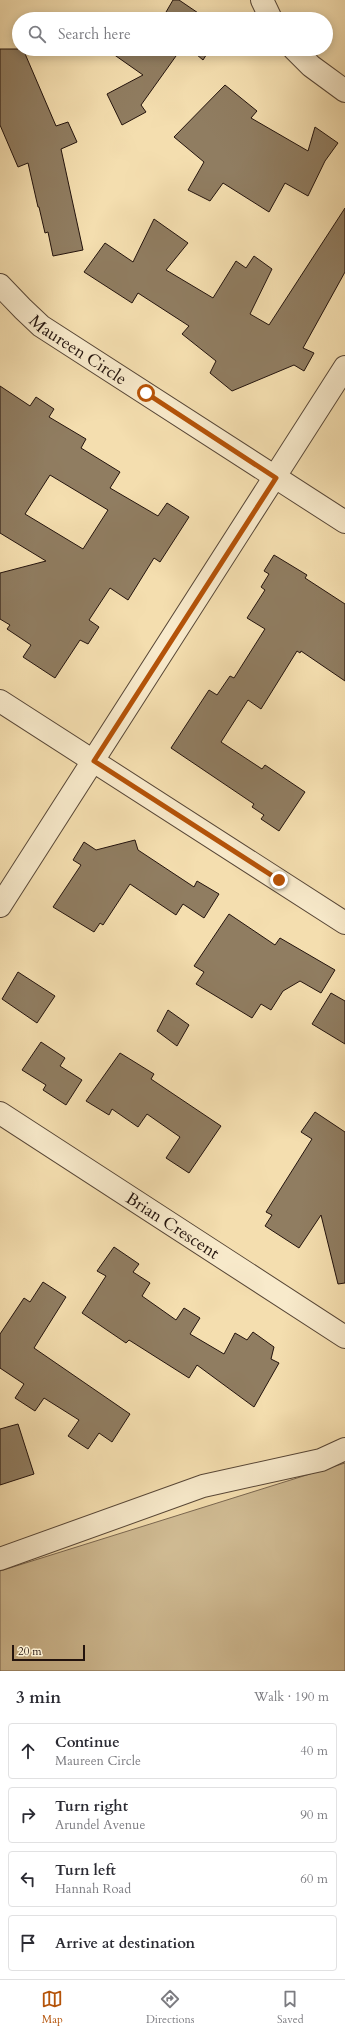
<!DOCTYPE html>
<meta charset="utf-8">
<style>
body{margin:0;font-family:Cardo,serif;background:#f2f2f3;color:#2b2b33}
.scale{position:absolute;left:12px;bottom:10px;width:73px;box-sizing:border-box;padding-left:4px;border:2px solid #23130d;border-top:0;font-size:11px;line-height:14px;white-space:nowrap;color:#23130d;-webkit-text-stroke:3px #f8eacb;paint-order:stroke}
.stop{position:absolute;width:12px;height:12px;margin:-9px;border:3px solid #b45309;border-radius:50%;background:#fff}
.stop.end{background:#b45309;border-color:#fff;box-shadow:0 1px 4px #0008}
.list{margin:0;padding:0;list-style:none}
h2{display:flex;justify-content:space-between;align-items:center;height:52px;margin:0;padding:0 16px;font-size:17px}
h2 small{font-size:13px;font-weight:400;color:#7c7c81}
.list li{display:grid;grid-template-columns:26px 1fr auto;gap:12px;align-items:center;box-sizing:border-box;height:56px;margin:0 8px 8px;padding:0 8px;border:1px solid #e1e1e2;border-radius:4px}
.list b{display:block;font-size:15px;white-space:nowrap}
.list p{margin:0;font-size:13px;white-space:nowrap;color:#7c7c81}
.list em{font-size:13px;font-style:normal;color:#7c7c81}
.icon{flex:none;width:22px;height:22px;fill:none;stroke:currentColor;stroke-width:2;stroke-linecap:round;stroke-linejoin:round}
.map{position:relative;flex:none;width:345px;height:1671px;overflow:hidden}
.search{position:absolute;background:#fff;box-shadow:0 2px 10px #0003;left:12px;right:12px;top:12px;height:44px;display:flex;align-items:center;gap:10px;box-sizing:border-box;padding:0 14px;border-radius:22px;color:#7c7c81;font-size:15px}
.sheet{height:308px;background:#fff}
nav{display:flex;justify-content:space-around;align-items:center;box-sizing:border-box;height:56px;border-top:1px solid #e1e1e2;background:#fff;font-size:11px;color:#7c7c81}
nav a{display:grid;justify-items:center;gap:2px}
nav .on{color:#b45309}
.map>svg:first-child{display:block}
.green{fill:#d0bb93;stroke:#7a6750}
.building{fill:#907d61;stroke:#23130d;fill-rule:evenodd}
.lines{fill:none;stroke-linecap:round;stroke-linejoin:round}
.minor-casing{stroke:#574636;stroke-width:24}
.minor{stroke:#f8eacb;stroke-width:22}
.route{stroke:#b45309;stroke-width:5}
.labels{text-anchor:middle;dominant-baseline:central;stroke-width:3;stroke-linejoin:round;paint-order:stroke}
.street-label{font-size:17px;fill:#23130d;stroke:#f8eacb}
</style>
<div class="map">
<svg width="345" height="1671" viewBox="0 0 345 1671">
<rect width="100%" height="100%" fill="#f4deaf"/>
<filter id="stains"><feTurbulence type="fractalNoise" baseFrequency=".005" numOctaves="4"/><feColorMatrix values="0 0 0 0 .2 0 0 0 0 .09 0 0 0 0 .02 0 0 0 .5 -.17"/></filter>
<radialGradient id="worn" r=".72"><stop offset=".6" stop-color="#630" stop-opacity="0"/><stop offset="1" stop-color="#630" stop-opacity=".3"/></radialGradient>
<path class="green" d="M 345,1463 L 345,1671 L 0,1671 L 0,1571 Z"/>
<g class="building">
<path d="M 173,0 L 179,0 L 207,19 L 162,19 Z"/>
<path d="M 0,49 L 23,49 L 56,126 L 68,122 L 77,142 L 61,149 L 83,250 L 53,256 L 48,232 L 45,233 L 39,207 L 38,207 L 28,163 L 18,167 L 0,125 Z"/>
<path d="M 106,49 L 181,49 L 141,105 L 146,112 L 122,125 L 107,94 L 143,75 Z"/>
<path d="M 190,49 L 210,49 L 203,60 Z"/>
<path d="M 225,85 L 257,111 L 251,118 L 308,151 L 315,127 L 338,143 L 325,161 L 308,196 L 285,183 L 269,212 L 223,183 L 210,201 L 188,190 L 204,162 L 174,137 Z"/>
<path d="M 345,208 L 345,272 L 303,348 L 314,353 L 304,371 L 294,365 L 232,391 L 210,373 L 216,361 L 182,334 L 189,326 L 138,293 L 132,303 L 84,272 L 105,243 L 133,262 L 154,219 L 188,243 L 166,270 L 213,298 L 236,261 L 246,268 L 254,256 L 272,269 L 250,314 L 269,325 Z"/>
<path d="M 0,386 L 30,406 L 36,397 L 54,409 L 49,417 L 86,439 L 81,448 L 120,472 L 110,488 L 158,516 L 167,503 L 189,517 L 160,562 L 154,558 L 128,600 L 110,588 L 89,620 L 99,627 L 88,644 L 80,640 L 55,678 L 23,657 L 31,645 L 7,629 L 10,625 L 0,619 L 0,573 L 46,561 L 0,533 ZM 50,475 L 108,510 L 83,549 L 25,514 Z"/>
<path d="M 274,555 L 307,575 L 305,578 L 345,604 L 345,681 L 301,651 L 300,653 L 297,651 L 261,709 L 248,700 L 221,742 L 262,769 L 265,765 L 305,792 L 279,831 L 261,819 L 264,815 L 252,807 L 254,804 L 171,748 L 209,690 L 217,695 L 230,676 L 234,678 L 265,629 L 247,618 L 265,590 L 261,587 L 269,574 L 264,571 Z"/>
<path d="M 135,840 L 138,850 L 194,887 L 197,881 L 219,894 L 204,918 L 183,904 L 176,915 L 130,884 L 103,925 L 100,923 L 94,932 L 53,907 L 81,865 L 73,860 L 84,842 L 96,850 Z"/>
<path d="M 229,914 L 275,945 L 280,938 L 335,970 L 321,993 L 300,981 L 283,991 L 271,1010 L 261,1004 L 252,1018 L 196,984 L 204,972 L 194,966 Z"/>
<path d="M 18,972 L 55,996 L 37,1023 L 2,999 Z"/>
<path d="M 331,993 L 345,1001 L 345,1044 L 312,1024 Z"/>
<path d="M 168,1010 L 189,1025 L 177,1046 L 157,1031 Z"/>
<path d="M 41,1042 L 65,1058 L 60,1066 L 82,1080 L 66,1105 L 43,1090 L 46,1085 L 22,1070 Z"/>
<path d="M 120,1053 L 154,1074 L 151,1079 L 221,1126 L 189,1173 L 166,1158 L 180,1137 L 147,1114 L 138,1127 L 112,1109 L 109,1115 L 86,1101 Z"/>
<path d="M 315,1112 L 345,1132 L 345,1283 L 338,1284 L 321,1215 L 299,1248 L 265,1226 L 272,1215 L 266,1212 L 312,1139 L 301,1132 Z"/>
<path d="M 114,1247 L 139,1264 L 133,1272 L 150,1283 L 142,1296 L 176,1320 L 184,1308 L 200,1318 L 190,1334 L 224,1354 L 235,1333 L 247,1340 L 253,1332 L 274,1347 L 271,1359 L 279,1363 L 254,1407 L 197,1365 L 189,1378 L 129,1340 L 126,1343 L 82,1313 L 106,1276 L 97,1271 Z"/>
<path d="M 43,1282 L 66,1297 L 34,1348 L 130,1414 L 112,1442 L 99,1433 L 88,1449 L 68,1436 L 79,1420 L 44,1398 L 35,1411 L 15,1398 L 24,1384 L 0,1368 L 0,1334 L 24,1298 L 30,1302 Z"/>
<path d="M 18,1424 L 34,1474 L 0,1485 L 0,1429 Z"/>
</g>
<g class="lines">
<g class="minor-casing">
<g id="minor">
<path d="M 262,0 L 271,19"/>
<path d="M 294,49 L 311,66 L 345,91"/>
<path id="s1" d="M 0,285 L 23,309 L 41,326 L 345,522"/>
<path d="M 0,701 L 345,923"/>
<path d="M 0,906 L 345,367"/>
<path id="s2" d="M 0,1113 L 345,1337"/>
<path d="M 0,1559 L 203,1486 L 321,1460 L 345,1449"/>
</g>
</g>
<use href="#minor" class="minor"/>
</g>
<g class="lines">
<path class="route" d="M 146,393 L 276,478 L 94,761 L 279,880"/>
</g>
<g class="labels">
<g class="street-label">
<text stroke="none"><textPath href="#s1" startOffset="102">Maureen Circle</textPath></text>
<text stroke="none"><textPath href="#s2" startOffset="206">Brian Crescent</textPath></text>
</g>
</g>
<rect width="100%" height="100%" filter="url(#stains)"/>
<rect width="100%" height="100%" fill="url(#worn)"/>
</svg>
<div class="scale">20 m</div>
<div class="stop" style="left:146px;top:393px"></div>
<div class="stop end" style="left:279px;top:880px"></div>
<div class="search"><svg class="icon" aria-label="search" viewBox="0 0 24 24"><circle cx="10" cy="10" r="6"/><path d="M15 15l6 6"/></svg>Search here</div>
</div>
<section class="sheet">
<h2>3 min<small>Walk · 190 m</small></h2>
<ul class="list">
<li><svg class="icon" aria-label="ahead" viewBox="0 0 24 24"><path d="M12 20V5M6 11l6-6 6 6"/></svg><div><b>Continue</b><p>Maureen Circle</p></div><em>40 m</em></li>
<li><svg class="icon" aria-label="right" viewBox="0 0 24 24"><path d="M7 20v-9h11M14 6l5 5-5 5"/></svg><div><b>Turn right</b><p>Arundel Avenue</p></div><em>90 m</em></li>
<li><svg class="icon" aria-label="left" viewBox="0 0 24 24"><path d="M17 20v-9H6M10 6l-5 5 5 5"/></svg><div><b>Turn left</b><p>Hannah Road</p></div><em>60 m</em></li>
<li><svg class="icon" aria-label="arrive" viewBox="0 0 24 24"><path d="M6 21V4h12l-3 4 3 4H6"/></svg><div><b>Arrive at destination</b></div></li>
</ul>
</section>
<nav>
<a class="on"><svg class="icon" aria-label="map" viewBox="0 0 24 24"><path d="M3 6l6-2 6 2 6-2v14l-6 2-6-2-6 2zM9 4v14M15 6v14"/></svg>Map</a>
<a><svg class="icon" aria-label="directions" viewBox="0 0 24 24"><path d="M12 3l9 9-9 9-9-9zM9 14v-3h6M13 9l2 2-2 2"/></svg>Directions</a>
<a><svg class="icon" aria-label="saved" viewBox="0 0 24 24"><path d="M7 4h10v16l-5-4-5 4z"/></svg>Saved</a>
</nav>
